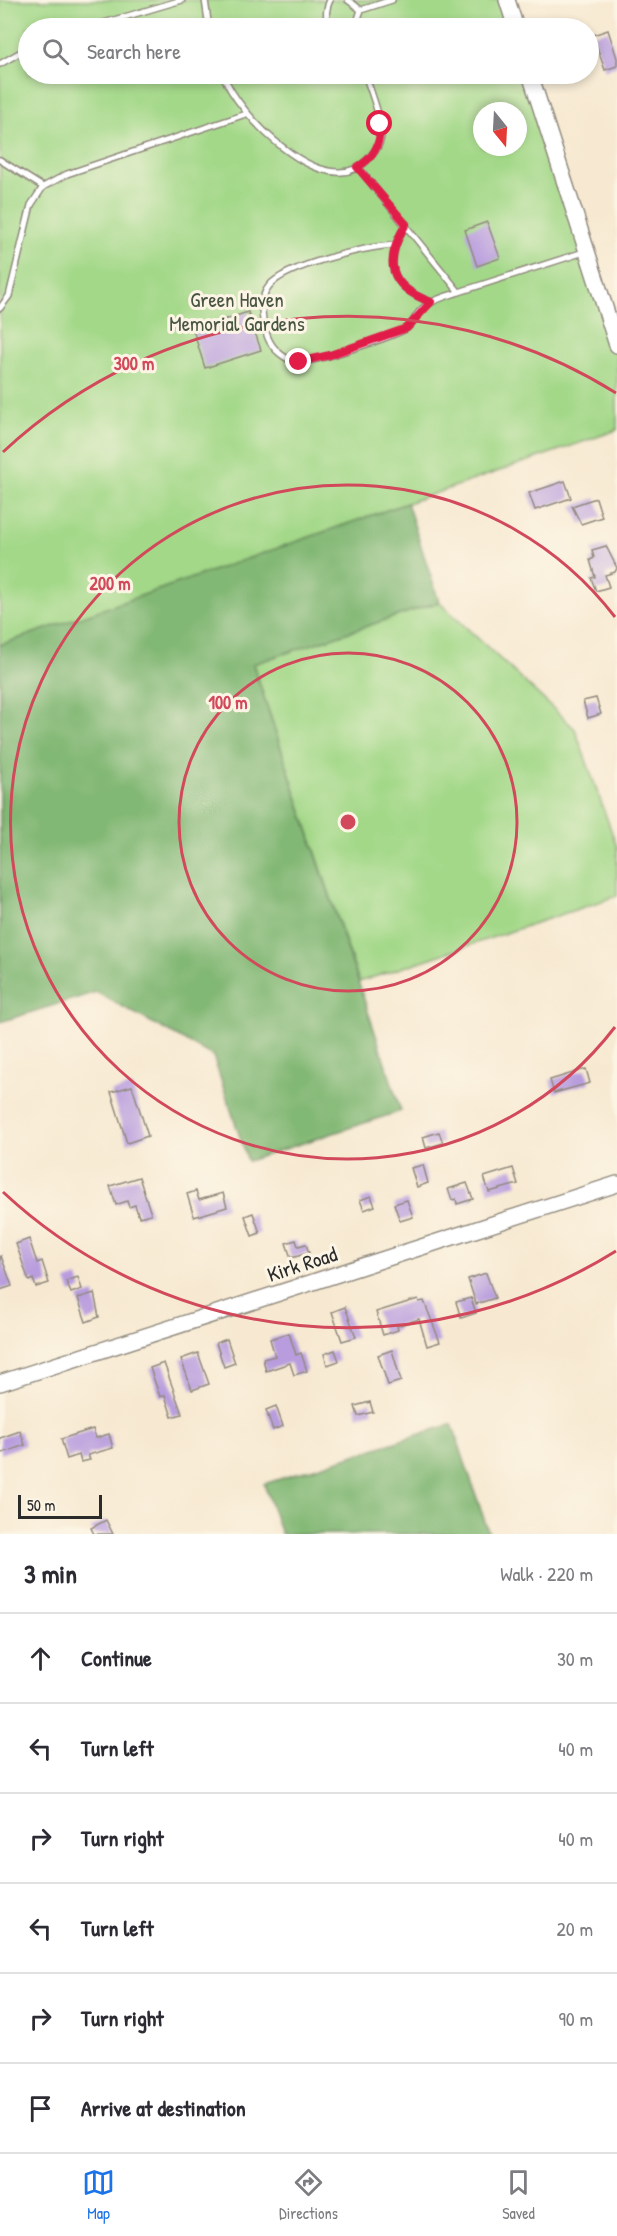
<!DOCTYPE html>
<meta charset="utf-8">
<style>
body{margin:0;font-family:"Patrick Hand",sans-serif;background:#f2f2f3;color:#2b2b33}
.compass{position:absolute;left:473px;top:102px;width:54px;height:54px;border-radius:50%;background:#fff;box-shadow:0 3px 9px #0003;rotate:162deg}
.scale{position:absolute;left:18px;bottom:15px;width:84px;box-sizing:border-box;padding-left:6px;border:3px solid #2b2b2b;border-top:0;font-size:16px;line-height:21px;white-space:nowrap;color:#2b2b2b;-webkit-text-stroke:4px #fcf5e5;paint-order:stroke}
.stop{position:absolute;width:18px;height:18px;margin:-14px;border:4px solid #e11d48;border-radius:50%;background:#fff}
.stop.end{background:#e11d48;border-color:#fff;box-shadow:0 2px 6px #0008}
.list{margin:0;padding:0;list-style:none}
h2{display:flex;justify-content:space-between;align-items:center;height:78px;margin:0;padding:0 24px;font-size:26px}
h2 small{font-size:20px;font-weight:400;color:#7c7c81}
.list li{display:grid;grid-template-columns:39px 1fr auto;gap:18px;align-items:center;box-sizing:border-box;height:90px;padding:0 24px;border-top:2px solid #e1e1e2}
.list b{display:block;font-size:22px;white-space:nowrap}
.list em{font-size:20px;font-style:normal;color:#7c7c81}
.icon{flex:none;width:33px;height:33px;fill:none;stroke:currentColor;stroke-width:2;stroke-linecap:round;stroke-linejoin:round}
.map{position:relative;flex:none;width:617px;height:1534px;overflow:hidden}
.search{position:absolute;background:#fff;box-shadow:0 3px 9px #0003;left:18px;right:18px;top:18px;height:66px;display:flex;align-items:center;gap:15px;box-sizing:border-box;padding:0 21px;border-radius:33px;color:#7c7c81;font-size:22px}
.sheet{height:618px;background:#fff}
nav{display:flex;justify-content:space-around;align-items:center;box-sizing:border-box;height:84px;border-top:2px solid #e1e1e2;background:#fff;font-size:16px;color:#7c7c81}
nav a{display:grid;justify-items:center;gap:3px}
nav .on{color:#1a73e8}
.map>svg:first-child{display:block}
.green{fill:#a3d888;stroke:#67825a;stroke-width:1.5;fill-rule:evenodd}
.forest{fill:#82b874;stroke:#567250;stroke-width:1.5}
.building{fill:#b89cde}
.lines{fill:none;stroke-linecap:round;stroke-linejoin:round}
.lane-casing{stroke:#918a7e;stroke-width:8}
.secondary-casing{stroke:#918a7e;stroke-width:18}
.lane{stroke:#fff;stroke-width:5}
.secondary{stroke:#fff;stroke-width:15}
.route{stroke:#e11d48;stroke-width:8}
.ring{fill:none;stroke:#d1495b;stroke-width:3}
.labels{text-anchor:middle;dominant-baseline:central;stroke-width:6;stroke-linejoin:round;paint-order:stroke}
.park-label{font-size:21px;fill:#495642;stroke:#fcf5e5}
.street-label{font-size:21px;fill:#2b2b2b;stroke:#fcf5e5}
.centre{fill:#d1495b;stroke:#fcf5e5;stroke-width:3}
.ring-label{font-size:18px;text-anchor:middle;font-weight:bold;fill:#d1495b;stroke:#fcf5e5;stroke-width:6;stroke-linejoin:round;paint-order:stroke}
</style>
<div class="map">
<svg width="617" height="1534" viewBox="0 0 617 1534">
<rect width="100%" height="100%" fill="#fcf5e5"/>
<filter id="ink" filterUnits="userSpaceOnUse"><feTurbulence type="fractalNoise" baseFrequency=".0167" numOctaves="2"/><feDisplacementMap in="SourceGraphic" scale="12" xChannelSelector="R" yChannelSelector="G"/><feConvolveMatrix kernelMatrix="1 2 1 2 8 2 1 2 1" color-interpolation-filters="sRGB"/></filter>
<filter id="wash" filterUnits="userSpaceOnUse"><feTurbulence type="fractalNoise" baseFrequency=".008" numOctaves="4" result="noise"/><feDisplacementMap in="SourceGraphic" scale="24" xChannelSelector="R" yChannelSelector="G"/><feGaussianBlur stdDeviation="1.35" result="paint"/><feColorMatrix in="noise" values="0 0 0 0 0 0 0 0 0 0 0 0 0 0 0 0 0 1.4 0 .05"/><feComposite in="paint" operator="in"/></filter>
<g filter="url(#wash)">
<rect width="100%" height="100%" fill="#f7e9d1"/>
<g class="green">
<path d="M 0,0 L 507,0 L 516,28 L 28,28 L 28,74 L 530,74 L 617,345 L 617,430 L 0,645 ZM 482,111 L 518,111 L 518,147 L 482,147 Z"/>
<path d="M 439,602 L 575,729 L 617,847 L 617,896 L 359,982 L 253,664 Z"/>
</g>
<g class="forest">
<path d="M 407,503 L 439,602 L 253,664 L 401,1111 L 248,1161 L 213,1056 L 96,992 L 0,1022 L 0,645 Z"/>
<path d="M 452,1424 L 489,1534 L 281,1534 L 264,1484 Z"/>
</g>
<g id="blocks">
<g class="building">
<path d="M 608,30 L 617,58 L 617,66 L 605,70 L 593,35 Z"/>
<path d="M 487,222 L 500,258 L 477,266 L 465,230 Z"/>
<path d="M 248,312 L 261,350 L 205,368 L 193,330 Z"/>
<path d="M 565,481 L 571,498 L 535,510 L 529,493 Z"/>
<path d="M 596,498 L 602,517 L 581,524 L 572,506 Z"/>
<path d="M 606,546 L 617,568 L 615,572 L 605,575 L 609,587 L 596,591 L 591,578 L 595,577 L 590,560 L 594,558 L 592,550 Z"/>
<path d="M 596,698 L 601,714 L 588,718 L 583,701 Z"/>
<path d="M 586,1069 L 590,1083 L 554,1093 L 550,1080 Z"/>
<path d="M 132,1086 L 148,1136 L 127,1143 L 111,1092 Z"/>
<path d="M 439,1132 L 443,1143 L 426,1148 L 423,1137 Z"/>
<path d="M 423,1165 L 428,1183 L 417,1187 L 411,1168 Z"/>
<path d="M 513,1168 L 518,1184 L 489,1192 L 484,1177 Z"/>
<path d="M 139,1177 L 151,1214 L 139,1217 L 135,1205 L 129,1207 L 127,1201 L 116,1205 L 110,1186 Z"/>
<path d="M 467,1183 L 473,1199 L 457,1204 L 456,1199 L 452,1200 L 448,1189 Z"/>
<path d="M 196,1191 L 199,1200 L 223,1193 L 227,1207 L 194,1217 L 187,1194 Z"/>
<path d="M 371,1196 L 375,1206 L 364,1210 L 360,1200 Z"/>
<path d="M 407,1200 L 413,1217 L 400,1221 L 394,1204 Z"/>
<path d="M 253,1213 L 260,1233 L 252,1236 L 245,1216 Z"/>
<path d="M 29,1239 L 37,1263 L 42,1261 L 49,1283 L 36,1287 L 33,1279 L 29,1281 L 16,1244 Z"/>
<path d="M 296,1240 L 298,1246 L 306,1244 L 309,1253 L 291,1258 L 286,1243 Z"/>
<path d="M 1,1256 L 12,1286 L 0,1290 L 0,1257 Z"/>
<path d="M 486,1273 L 495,1298 L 476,1304 L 468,1279 Z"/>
<path d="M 78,1277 L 82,1289 L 71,1293 L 66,1281 Z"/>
<path d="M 94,1293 L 99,1317 L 86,1322 L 78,1298 Z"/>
<path d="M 471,1298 L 476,1313 L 461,1318 L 456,1302 Z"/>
<path d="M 418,1299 L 419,1302 L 424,1301 L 440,1342 L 427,1346 L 419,1319 L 397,1326 L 398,1330 L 383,1335 L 376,1312 Z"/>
<path d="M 345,1307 L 356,1337 L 342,1341 L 332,1312 Z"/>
<path d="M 289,1333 L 296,1355 L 301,1353 L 307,1371 L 294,1375 L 290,1363 L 266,1371 L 263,1359 L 275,1356 L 270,1339 Z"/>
<path d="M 227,1339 L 235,1363 L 224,1367 L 216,1343 Z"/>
<path d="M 335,1350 L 339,1361 L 327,1365 L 324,1354 Z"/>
<path d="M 392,1350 L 401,1381 L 388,1385 L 378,1355 Z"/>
<path d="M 198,1353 L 209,1384 L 192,1390 L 181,1359 Z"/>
<path d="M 164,1363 L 182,1414 L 172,1417 L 165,1395 L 160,1397 L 150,1368 Z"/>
<path d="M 370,1402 L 373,1412 L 358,1416 L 355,1406 Z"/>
<path d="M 276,1406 L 283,1426 L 273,1430 L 266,1410 Z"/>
<path d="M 93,1429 L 96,1438 L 109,1434 L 113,1448 L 88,1455 L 90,1460 L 81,1462 L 79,1455 L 67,1459 L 61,1439 Z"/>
<path d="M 20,1431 L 25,1445 L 0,1454 L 0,1438 Z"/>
<path d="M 106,1520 L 113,1534 L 94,1534 L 91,1528 Z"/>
</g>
</g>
</g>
<g filter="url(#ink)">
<use href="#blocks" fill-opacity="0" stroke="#918a7e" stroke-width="1.5"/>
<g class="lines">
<g class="lane-casing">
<g id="lane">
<path d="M 205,0 L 209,28"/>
<path d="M 330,0 C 325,11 325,19 332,28"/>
<path d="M 348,0 L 361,10"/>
<path d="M 361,10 L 392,0"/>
<path d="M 87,28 L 182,0"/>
<path d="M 355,28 L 361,10"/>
<path d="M 0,64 L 28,48"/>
<path d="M 223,74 C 236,113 325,205 367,160 C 374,153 380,146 381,136 C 381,115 371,93 365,74"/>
<path d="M 0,160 L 43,187"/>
<path d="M 358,167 L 459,292 L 584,252"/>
<path d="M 406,224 C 384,261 387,286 431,302"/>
<path d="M 394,245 C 366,247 286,265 269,286 C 258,299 262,323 268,338 C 273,350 286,361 299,362 C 314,362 398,336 408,327 C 413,323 415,317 419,312 C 429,300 445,297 459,292"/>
<path d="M 0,308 L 9,296 L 31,205 L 43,187 L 67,174 L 246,114"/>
</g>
</g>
<g class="secondary-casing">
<g id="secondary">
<path d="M 507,0 L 516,28"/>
<path d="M 530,74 L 617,345"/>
<path d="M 0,1383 L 617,1184"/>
</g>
</g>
<use href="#lane" class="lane"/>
<use href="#secondary" class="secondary"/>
</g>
</g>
<g class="lines" filter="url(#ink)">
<path class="route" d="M 299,362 L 330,355 L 407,328 L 431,302 C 387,286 384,261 406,224 L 357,167 C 375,158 381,143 380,124"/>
</g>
<g class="ring">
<circle cx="348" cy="822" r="169"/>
<path d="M615 1027A337 337 0 1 1 615 617"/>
<path d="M616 1251A506 506 0 0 1 3 1192M3 452A506 506 0 0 1 616 393"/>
</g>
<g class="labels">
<g class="park-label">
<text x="237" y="299">Green Haven<tspan x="237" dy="24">Memorial Gardens</tspan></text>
</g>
<g class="street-label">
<text transform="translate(302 1264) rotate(-18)">Kirk Road</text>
</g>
</g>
<circle cx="348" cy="822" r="9" class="centre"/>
<g class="ring-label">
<text x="134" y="370">300 m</text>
<text x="110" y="590">200 m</text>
<text x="228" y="709">100 m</text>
</g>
</svg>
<svg class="compass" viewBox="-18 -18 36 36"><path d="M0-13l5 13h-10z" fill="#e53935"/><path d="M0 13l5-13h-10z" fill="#7c7c81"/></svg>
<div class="scale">50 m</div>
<div class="stop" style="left:380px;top:124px"></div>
<div class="stop end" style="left:299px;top:362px"></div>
<div class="search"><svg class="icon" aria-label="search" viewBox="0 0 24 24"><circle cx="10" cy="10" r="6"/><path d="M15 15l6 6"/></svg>Search here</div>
</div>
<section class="sheet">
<h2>3 min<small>Walk · 220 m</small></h2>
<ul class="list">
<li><svg class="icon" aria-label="ahead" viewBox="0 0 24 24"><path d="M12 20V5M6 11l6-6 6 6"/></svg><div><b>Continue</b></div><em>30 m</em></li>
<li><svg class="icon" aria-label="left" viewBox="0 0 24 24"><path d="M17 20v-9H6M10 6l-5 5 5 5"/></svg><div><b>Turn left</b></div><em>40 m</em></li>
<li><svg class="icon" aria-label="right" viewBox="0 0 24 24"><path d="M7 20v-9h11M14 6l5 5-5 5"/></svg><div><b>Turn right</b></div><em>40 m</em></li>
<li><svg class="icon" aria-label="left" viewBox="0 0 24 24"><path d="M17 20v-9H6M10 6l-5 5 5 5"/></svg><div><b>Turn left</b></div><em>20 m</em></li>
<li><svg class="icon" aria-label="right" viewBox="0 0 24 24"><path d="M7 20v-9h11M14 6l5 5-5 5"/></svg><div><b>Turn right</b></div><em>90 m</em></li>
<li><svg class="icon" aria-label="arrive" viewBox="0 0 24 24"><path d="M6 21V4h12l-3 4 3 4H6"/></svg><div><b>Arrive at destination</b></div></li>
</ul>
</section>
<nav>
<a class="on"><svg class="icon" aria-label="map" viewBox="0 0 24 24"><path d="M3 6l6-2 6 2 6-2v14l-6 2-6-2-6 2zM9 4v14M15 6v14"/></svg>Map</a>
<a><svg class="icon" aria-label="directions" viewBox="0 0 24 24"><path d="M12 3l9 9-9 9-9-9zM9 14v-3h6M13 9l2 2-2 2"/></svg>Directions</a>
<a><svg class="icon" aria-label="saved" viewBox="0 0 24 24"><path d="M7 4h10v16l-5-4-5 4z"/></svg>Saved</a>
</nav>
